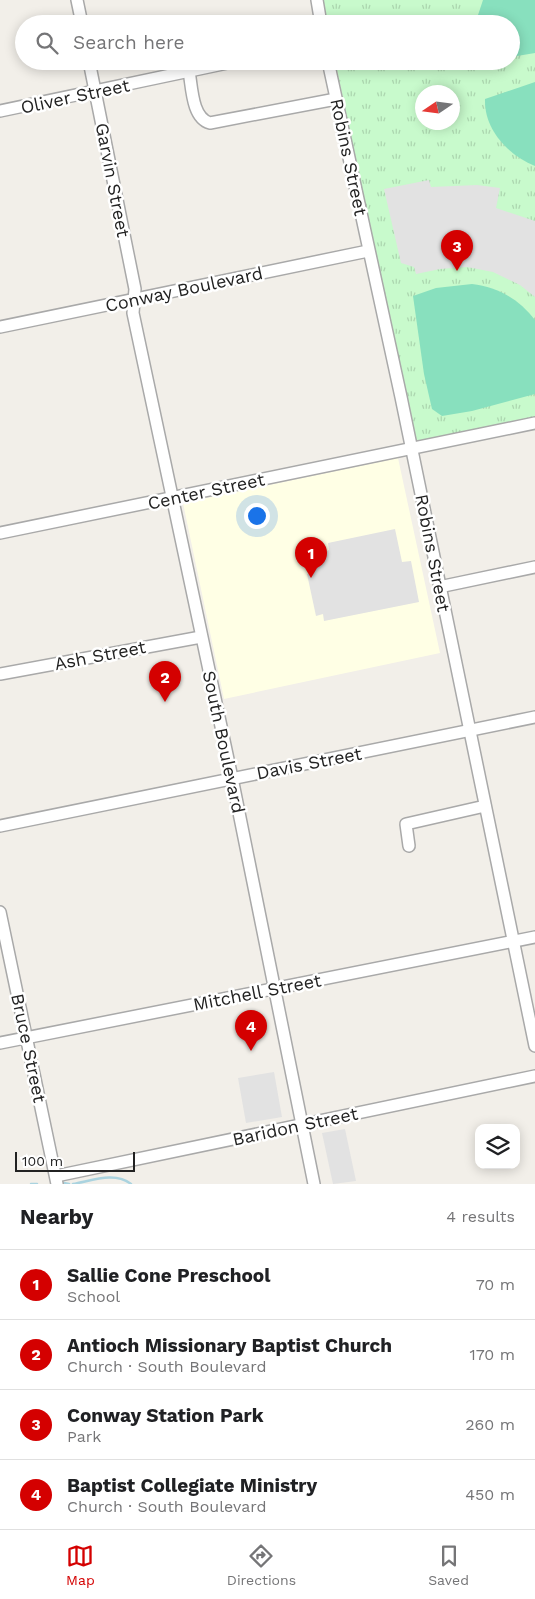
<!DOCTYPE html>
<meta charset="utf-8">
<style>
body{margin:0;font-family:"Work Sans",sans-serif;background:#f6f6f6;color:#202124}
.controls{position:absolute;right:15px;bottom:15px;display:grid;overflow:hidden;border-radius:10px;box-shadow:0 2px 12px #0003}
.controls button{width:45px;height:45px;display:grid;place-items:center;padding:0;border:0;border-bottom:1px solid #e0e0e0;background:#fff;color:#202124;font:25px sans-serif}
.compass{position:absolute;left:415px;top:85px;width:45px;height:45px;border-radius:50%;background:#fff;box-shadow:0 2px 12px #0003;rotate:257deg}
.scale{position:absolute;left:15px;bottom:12px;width:120px;box-sizing:border-box;padding-left:5px;border:2px solid #222;border-top:0;font-size:14px;line-height:18px;white-space:nowrap;color:#222;-webkit-text-stroke:4px #fff;paint-order:stroke}
.you{position:absolute;left:256px;top:515px;width:18px;height:18px;margin:-12px;border:4px solid #fff;border-radius:50%;background:#1a73e8;box-shadow:0 0 0 8px #1a73e833}
.badge{display:grid;place-items:center;width:32px;height:32px;border-radius:50%;background:#d40000;color:#fff;font-size:16px;font-weight:700}
.pin{position:absolute;translate:-50% -41px;filter:drop-shadow(0 1px 2px #0008)}
.pin::after{content:'';position:absolute;top:26px;width:18px;height:15px;background:inherit;clip-path:polygon(0 0,100% 0,50% 100%)}
.list{margin:0;padding:0;list-style:none}
h2{display:flex;justify-content:space-between;align-items:center;height:65px;margin:0;padding:0 20px;font-size:21px}
h2 small{font-size:16px;font-weight:400;color:#757577}
.list li{display:grid;grid-template-columns:32px 1fr auto;gap:15px;align-items:center;box-sizing:border-box;height:70px;padding:0 20px;border-top:1px solid #e0e0e0}
.list b{display:block;font-size:19px;white-space:nowrap}
.list p{margin:0;font-size:16px;white-space:nowrap;color:#757577}
.list em{font-size:16px;font-style:normal;color:#757577}
.icon{flex:none;width:28px;height:28px;fill:none;stroke:currentColor;stroke-width:2;stroke-linecap:round;stroke-linejoin:round}
.map{position:relative;flex:none;width:535px;height:1184px;overflow:hidden}
.search{position:absolute;background:#fff;box-shadow:0 2px 12px #0003;left:15px;right:15px;top:15px;height:55px;display:flex;align-items:center;gap:12px;box-sizing:border-box;padding:0 18px;border-radius:28px;color:#757577;font-size:19px}
.sheet{height:345px;background:#fff}
nav{display:flex;justify-content:space-around;align-items:center;box-sizing:border-box;height:70px;border-top:1px solid #e0e0e0;background:#fff;font-size:14px;color:#757577}
nav a{display:grid;justify-items:center;gap:2px}
nav .on{color:#d40000}
.map>svg:first-child{display:block}
.education{fill:#ffffe5}
.park{fill:url(#park-tufts);fill-rule:evenodd}
.pitch{fill:#88e0be}
.parking{fill:#e2e2e2}
.lines{fill:none;stroke-linecap:round;stroke-linejoin:round}
.stream{stroke:#aad3df;stroke-width:2.5}
.minor-casing{stroke:#a9a9a9;stroke-width:14}
.minor{stroke:#fff;stroke-width:11}
.labels{text-anchor:middle;dominant-baseline:central;stroke-width:5;stroke-linejoin:round;paint-order:stroke}
.street-label{font-size:18px;fill:#222;stroke:#fff}
</style>
<div class="map">
<svg width="535" height="1184" viewBox="0 0 535 1184">
<defs>
<pattern id="park-tufts" width="24" height="20" patternUnits="userSpaceOnUse" patternTransform="scale(1.25)"><rect width="24" height="20" fill="#c8facc"/><path d="M3 7l-1-3M5 7V3M7 7l1-3M15 17l-1-3M17 17v-4M19 17l1-3" fill="none" stroke="#acd6af"/></pattern>
</defs>
<rect width="100%" height="100%" fill="#f2efe9"/>
<path class="education" d="M 398,458 L 440,653 L 224,699 L 183,503 Z"/>
<path class="park" d="M 322,0 L 535,0 L 535,419 L 417,442 L 415,441 L 335,61 L 511,61 L 511,24 L 327,24 ZM 422,92 L 452,92 L 452,122 L 422,122 Z"/>
<g class="pitch">
<path d="M 483,0 L 535,0 L 535,53 L 511,57 L 511,24 L 475,24 Z"/>
<path d="M 535,82 L 535,166 C 508,155 484,130 485,99 Z"/>
<path d="M 472,284 C 498,287 519,299 535,320 L 535,394 L 472,411 L 442,416 L 432,409 L 424,374 L 413,296 L 436,288 Z"/>
</g>
<g class="parking">
<path d="M 429,180 L 431,187 L 477,185 L 500,188 L 496,208 L 535,221 L 535,297 L 520,285 L 493,272 L 467,267 L 440,269 L 416,274 L 414,267 L 401,263 L 384,189 Z"/>
<path d="M 395,529 L 402,562 L 411,561 L 419,602 L 324,621 L 323,614 L 316,616 L 307,574 L 314,572 L 313,566 L 319,555 L 329,550 L 328,543 Z"/>
<path d="M 274,1072 L 282,1117 L 246,1123 L 238,1078 Z"/>
<path d="M 345,1129 L 356,1181 L 333,1184 L 322,1133 Z"/>
</g>
<g class="lines">
<g class="stream">
<path d="M 64,1183 L 69,1184"/>
<path d="M 31,1184 L 37,1184"/>
<path d="M 73,1184 C 91,1181 115,1171 131,1184"/>
</g>
<g class="minor-casing">
<g id="minor">
<path d="M 77,0 L 82,24"/>
<path d="M 317,0 L 321,24"/>
<path d="M 89,61 L 135,289 L 133,313 L 232,778 L 314,1184"/>
<path d="M 328,61 L 401,397 L 535,1046"/>
<path d="M 189,71 C 192,88 192,118 210,123 L 336,99"/>
<path d="M 0,111 L 237,61"/>
<path d="M 0,327 L 368,251"/>
<path d="M 0,533 L 535,423"/>
<path d="M 439,587 L 535,567"/>
<path d="M 0,674 L 201,637"/>
<path d="M 0,826 L 535,717"/>
<path d="M 409,846 L 406,824 L 485,806"/>
<path d="M 0,912 L 57,1184"/>
<path d="M 0,1043 L 535,937"/>
<path d="M 56,1176 L 535,1076"/>
</g>
</g>
<use href="#minor" class="minor"/>
</g>
<g class="labels">
<g class="street-label">
<text transform="translate(75 96) rotate(-12)">Oliver Street</text>
<text transform="translate(349 157) rotate(78)">Robins Street</text>
<text transform="translate(113 180) rotate(79)">Garvin Street</text>
<text transform="translate(184 289) rotate(-12)">Conway Boulevard</text>
<text transform="translate(206 491) rotate(-12)">Center Street</text>
<text transform="translate(433 553) rotate(79)">Robins Street</text>
<text transform="translate(100 655) rotate(-11)">Ash Street</text>
<text transform="translate(224 742) rotate(78)">South Boulevard</text>
<text transform="translate(309 763) rotate(-11)">Davis Street</text>
<text transform="translate(257 992) rotate(-11)">Mitchell Street</text>
<text transform="translate(29 1048) rotate(78)">Bruce Street</text>
<text transform="translate(295 1126) rotate(-12)">Baridon Street</text>
</g>
</g>
</svg>
<div class="controls">
<button><svg class="icon" aria-label="layers" viewBox="0 0 24 24"><path d="M12 4l9 5-9 5-9-5zM3 14l9 5 9-5"/></svg></button>
</div>
<svg class="compass" viewBox="-18 -18 36 36"><path d="M0-13l5 13h-10z" fill="#e53935"/><path d="M0 13l5-13h-10z" fill="#757577"/></svg>
<div class="scale">100 m</div>
<div class="you"></div>
<div class="pin badge" style="left:311px;top:578px">1</div>
<div class="pin badge" style="left:165px;top:702px">2</div>
<div class="pin badge" style="left:457px;top:271px">3</div>
<div class="pin badge" style="left:251px;top:1051px">4</div>
<div class="search"><svg class="icon" aria-label="search" viewBox="0 0 24 24"><circle cx="10" cy="10" r="6"/><path d="M15 15l6 6"/></svg>Search here</div>
</div>
<section class="sheet">
<h2>Nearby<small>4 results</small></h2>
<ul class="list">
<li><span class="badge">1</span><div><b>Sallie Cone Preschool</b><p>School</p></div><em>70 m</em></li>
<li><span class="badge">2</span><div><b>Antioch Missionary Baptist Church</b><p>Church · South Boulevard</p></div><em>170 m</em></li>
<li><span class="badge">3</span><div><b>Conway Station Park</b><p>Park</p></div><em>260 m</em></li>
<li><span class="badge">4</span><div><b>Baptist Collegiate Ministry</b><p>Church · South Boulevard</p></div><em>450 m</em></li>
</ul>
</section>
<nav>
<a class="on"><svg class="icon" aria-label="map" viewBox="0 0 24 24"><path d="M3 6l6-2 6 2 6-2v14l-6 2-6-2-6 2zM9 4v14M15 6v14"/></svg>Map</a>
<a><svg class="icon" aria-label="directions" viewBox="0 0 24 24"><path d="M12 3l9 9-9 9-9-9zM9 14v-3h6M13 9l2 2-2 2"/></svg>Directions</a>
<a><svg class="icon" aria-label="saved" viewBox="0 0 24 24"><path d="M7 4h10v16l-5-4-5 4z"/></svg>Saved</a>
</nav>
